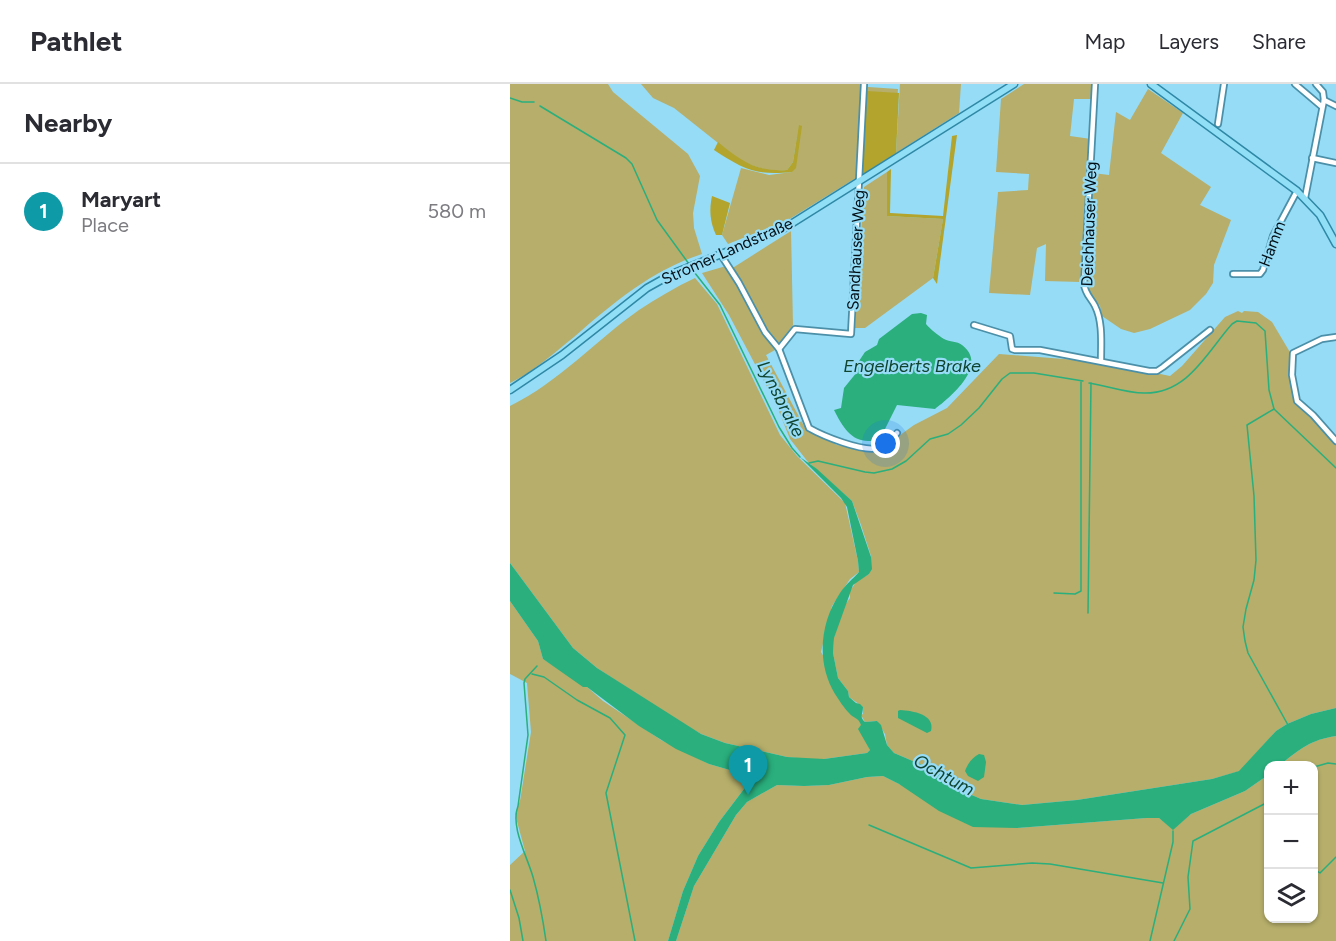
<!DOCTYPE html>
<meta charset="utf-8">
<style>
body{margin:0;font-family:Figtree,sans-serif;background:#f7f7f7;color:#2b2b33}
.controls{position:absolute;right:18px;bottom:18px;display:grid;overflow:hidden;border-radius:12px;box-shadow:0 2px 4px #0004}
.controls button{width:54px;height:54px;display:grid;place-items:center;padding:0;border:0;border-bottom:2px solid #e1e1e2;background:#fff;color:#2b2b33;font:30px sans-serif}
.you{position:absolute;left:376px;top:360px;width:21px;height:21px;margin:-15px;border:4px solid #fff;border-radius:50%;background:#1a73e8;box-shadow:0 0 0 9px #1a73e833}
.badge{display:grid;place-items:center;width:39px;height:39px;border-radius:50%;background:#b95426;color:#fff;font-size:20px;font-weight:700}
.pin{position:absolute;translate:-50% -50px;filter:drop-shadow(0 2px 3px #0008)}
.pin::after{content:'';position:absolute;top:32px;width:21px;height:18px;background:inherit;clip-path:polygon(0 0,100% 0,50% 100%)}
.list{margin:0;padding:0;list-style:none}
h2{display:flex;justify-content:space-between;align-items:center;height:78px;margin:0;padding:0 24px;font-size:26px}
h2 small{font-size:20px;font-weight:400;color:#7c7c81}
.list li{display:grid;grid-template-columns:39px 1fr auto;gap:18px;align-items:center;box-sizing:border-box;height:96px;padding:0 24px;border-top:2px solid #e1e1e2}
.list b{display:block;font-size:22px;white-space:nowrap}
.list p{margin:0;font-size:20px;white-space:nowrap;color:#7c7c81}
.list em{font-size:20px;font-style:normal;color:#7c7c81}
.icon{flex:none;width:33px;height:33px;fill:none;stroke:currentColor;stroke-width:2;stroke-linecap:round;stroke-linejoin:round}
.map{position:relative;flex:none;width:826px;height:857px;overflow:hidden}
header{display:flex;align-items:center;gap:36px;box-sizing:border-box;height:84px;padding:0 30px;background:#fff;border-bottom:2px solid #e1e1e2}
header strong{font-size:28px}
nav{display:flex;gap:33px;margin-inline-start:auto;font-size:21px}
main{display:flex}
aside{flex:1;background:#fff}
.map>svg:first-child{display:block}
.green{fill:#b6ae6a}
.forest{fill:#b2a42d}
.water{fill:#2aaf7d}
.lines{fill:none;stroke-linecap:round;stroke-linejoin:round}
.stream{stroke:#2aaf7d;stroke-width:1.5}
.minor-casing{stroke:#4b90a8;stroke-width:8}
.major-casing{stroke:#2f88a5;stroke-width:9}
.minor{stroke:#fff;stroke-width:4.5}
.major{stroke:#91dff7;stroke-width:6}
.labels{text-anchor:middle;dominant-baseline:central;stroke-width:4.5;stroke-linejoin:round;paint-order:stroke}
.street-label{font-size:16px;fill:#000e15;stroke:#96dcf6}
.water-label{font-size:18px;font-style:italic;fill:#10442f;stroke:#96dcf6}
</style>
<header>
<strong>Pathlet</strong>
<nav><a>Map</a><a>Layers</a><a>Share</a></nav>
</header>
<main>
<aside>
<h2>Nearby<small></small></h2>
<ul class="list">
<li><span class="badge" style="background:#0f9aa8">1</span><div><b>Maryart</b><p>Place</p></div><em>580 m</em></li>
</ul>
</aside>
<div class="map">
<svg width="826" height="857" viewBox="0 0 826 857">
<rect width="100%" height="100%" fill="#96dcf6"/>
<g class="green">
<path d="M 0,0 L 98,0 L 103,8 L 178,70 L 190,92 L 183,129 L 184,144 L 192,170 C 142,186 103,219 64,253 C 44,269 23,288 0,299 Z"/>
<path d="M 131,0 L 358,0 L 358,3 L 388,5 L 383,71 L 278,136 L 218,160 L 212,151 L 231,84 L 259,91 L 282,88 L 289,41 L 283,78 L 277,86 L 259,87 L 232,78 L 164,24 L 143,14 Z"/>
<path d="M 390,0 L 451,0 L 449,29 L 386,69 Z"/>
<path d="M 514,0 L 582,0 L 581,15 L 564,15 L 560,52 L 581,55 L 571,198 L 535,197 L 536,160 L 527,164 L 520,211 L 479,209 L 488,108 L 518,106 L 519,90 L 486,88 L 491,15 Z"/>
<path d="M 638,5 L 673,29 L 651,69 L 701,103 L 690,121 L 721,136 L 704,181 L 703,199 L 696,210 L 680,226 L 640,245 L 624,249 L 611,245 L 592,232 L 590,222 L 577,206 L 583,89 L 599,91 L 606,28 L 620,36 Z"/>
<path d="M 377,88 L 377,132 L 433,135 L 423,194 L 355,244 L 345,244 L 354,103 Z"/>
<path d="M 281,147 L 283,241 L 271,258 L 266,259 L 262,256 L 221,185 Z"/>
<path d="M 216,182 L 265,266 L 256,271 L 295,344 L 327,361 L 368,367 L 404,341 L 437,324 L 489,270 L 592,278 L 660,292 L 672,282 L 715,233 L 728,227 L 732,229 L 734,227 L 748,228 L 762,238 L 781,270 L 782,307 L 786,318 L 826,358 L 826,624 L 801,630 L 777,640 L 766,647 L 730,687 L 702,695 L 567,716 L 512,721 L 471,715 L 450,706 L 435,693 L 419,684 L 384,669 L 377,661 L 375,650 L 367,637 L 355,638 L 351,631 L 353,630 L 353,623 L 339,613 L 338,607 L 328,594 L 323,569 L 324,553 L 334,522 L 340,514 L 340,507 L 346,498 L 359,490 L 361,485 L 361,472 L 351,441 L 342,417 L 298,378 L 280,355 L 266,320 L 219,231 L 192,189 Z"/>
<path d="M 185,194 L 207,220 L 270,351 L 287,372 L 335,419 L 348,477 L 349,488 L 340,495 L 322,522 L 311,568 L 350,637 L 360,666 L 357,669 L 314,675 L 296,675 L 277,673 L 215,659 L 191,650 L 168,637 L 87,584 L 63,564 L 0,479 L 0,322 C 49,298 85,257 129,226 C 147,214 166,203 185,194 Z"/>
<path d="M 0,517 L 28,557 L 33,575 L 77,603 L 93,617 L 151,656 L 199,680 L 230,689 L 233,693 L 234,705 L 209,738 L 188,772 L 173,807 L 158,857 L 0,857 L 0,781 L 15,767 L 5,730 L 10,717 L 21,648 L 17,599 L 0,590 Z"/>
<path d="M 826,652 L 826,857 L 166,857 L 184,802 L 226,731 L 237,718 L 267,701 L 294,702 L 319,701 L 357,693 L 373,692 L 389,700 L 507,744 L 636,734 L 649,734 L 663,745 L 681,730 L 735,707 L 758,691 L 758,834 L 804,834 L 804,682 L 770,681 C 790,665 800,656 826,652 Z"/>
</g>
<g class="forest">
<path d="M 356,7 L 389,9 L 386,69 L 352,91 Z"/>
<path d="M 289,41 L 292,42 L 286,84 L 282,88 C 246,92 233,85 204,66 L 208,58 C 231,77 246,88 277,86 L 283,78 Z"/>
<path d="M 447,51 L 427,200 L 423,194 L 433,135 L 377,132 L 377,88 L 381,85 L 380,129 L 433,132 L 442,52 Z"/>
<path d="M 202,112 L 220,119 L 212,151 L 206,151 C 200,138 199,126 202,112 Z"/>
</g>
<g class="water">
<path d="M 411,229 L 417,231 L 416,240 C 420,245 429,252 434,255 C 440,258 447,257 452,261 C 479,281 441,313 425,325 L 387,321 L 370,355 C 345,363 334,346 324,326 L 331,324 L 334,304 L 347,288 L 349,277 L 355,268 L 367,261 L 369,255 L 402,230 Z"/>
<path d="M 290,373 L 307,385 L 342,417 L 361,473 L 362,485 L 359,490 L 343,501 L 324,554 L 323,569 L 328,594 L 338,607 L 339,613 L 346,619 L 350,620 L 353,623 C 353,630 349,633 355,638 L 367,637 L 371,641 L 377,661 L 384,669 L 419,684 L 435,693 L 450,706 L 471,715 L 512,721 L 567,716 L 702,695 L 729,687 L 766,647 L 777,640 L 801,630 L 826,624 L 826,652 C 800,656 790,665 770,681 L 758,682 L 758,691 L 735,707 L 681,730 L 663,746 L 649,734 L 636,734 L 507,744 L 463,743 L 429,727 L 389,700 L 373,692 L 357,693 L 319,701 L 294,702 L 267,701 L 237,718 L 226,731 L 184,802 L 166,857 L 158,857 L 173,807 L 188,772 L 209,738 L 234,705 L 233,694 L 230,689 L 199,680 L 166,665 L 129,642 L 77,603 L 73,603 L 33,575 L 28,557 L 0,517 L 0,479 L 63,564 L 87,584 L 191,650 L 215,659 L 277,673 L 314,675 L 357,669 L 360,666 L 348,645 L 351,641 C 348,633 344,635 339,629 C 334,624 329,616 325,610 C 306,578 310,539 330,509 C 336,500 343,495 349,488 L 348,477 L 337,423 L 331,414 Z"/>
<path d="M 390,626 C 403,627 425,630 421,647 L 417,649 L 388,634 L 388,627 Z"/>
<path d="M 469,670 L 474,671 L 476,678 L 474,693 L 468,697 L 458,692 L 455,687 C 458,679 462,674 469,670 Z"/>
</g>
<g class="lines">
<g class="stream">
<path d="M 0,14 L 12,18 L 24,18"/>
<path d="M 30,22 L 116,74 L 122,80 L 147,136 L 179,180"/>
<path d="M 181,184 L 210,221 L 269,343 L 282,364 L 290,373"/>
<path d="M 579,299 C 598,302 616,309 634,309 C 678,310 697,268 722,240 L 727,237 L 746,239 L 755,247 L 759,306 L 764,325 L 826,384"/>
<path d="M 764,325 L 737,341 L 744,412 L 746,476 L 744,496 L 736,525 L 733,543 L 735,557 L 738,569 L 778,641"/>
<path d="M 299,379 L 308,377 L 355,388 L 364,389 L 382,385 L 396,377 L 420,355 L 438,350 L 451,341 L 469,324 L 492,295 L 500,289 L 524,289 L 573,297"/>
<path d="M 544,509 L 565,510 L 571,507 L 571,298"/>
<path d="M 578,529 L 581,299"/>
<path d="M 27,582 L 15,595 L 14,599 L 18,651 L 8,722 C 0,742 17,772 23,793 C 29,814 33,836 36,857"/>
<path d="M 22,590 L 34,593 L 67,616 L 100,634 L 115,651 L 96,709 L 125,857"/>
<path d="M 804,683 L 818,679 L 826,680"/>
<path d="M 359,741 L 461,784 L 522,779 L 540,780 L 653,799"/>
<path d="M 804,785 L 810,789 L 826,773"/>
<path d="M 0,806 L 9,834 L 13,857"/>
<path d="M 640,857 L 663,758 L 663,747"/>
<path d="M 664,857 L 680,825 L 678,793 L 683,757 L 758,718"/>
</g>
<g class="minor-casing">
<g id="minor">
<path d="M 585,0 L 574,200 C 575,210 581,214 585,222 C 593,238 591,259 591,276"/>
<path d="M 785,0 L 811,22"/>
<path d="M 814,16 L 826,22"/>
<path d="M 708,40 L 714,0"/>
<path d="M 802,74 L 826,79"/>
<path d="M 795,114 L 814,16 L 813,8 L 806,0"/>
<path d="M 211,171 L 229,199 L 255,248 L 269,265 L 299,344 C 313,352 352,368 368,364 C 376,362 382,355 387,349"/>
<path d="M 723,190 L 750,190 L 753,186 L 763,152 L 787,107"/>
<path d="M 464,241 L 500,252 L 502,265 L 505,266 L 530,266 L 639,287 L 647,287 L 653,283 L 700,246"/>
<path d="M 826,253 L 812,255 L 783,269 L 782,291 L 787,317 L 803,331 L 826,357"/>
<path d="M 269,265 L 285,245 L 341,250 L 354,0"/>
</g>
</g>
<g class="major-casing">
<g id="major">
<path d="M 641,0 L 787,107 L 810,131 L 826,160"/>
<path d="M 0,306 L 52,271 L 137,204 L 162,190 L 273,145 L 504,0"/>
</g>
</g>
<use href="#minor" class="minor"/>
<use href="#major" class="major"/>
</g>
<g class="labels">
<g class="street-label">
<text transform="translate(579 140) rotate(-88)">Deichhauser Weg</text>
<text transform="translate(762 160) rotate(-69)">Hamm</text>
<text transform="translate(346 166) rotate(-87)">Sandhauser Weg</text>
<text transform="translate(217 167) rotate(-24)">Stromer Landstraße</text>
</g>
<g class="water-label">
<text x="402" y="282">Engelberts Brake</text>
<text transform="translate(271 315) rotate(63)">Lynsbrake</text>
<text transform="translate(434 691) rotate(29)">Ochtum</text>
</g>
</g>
</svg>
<div class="controls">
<button>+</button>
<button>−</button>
<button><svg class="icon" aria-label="layers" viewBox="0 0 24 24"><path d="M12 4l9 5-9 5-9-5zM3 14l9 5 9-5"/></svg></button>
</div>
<div class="you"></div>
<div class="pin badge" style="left:238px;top:711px;background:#0f9aa8">1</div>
</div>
</main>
